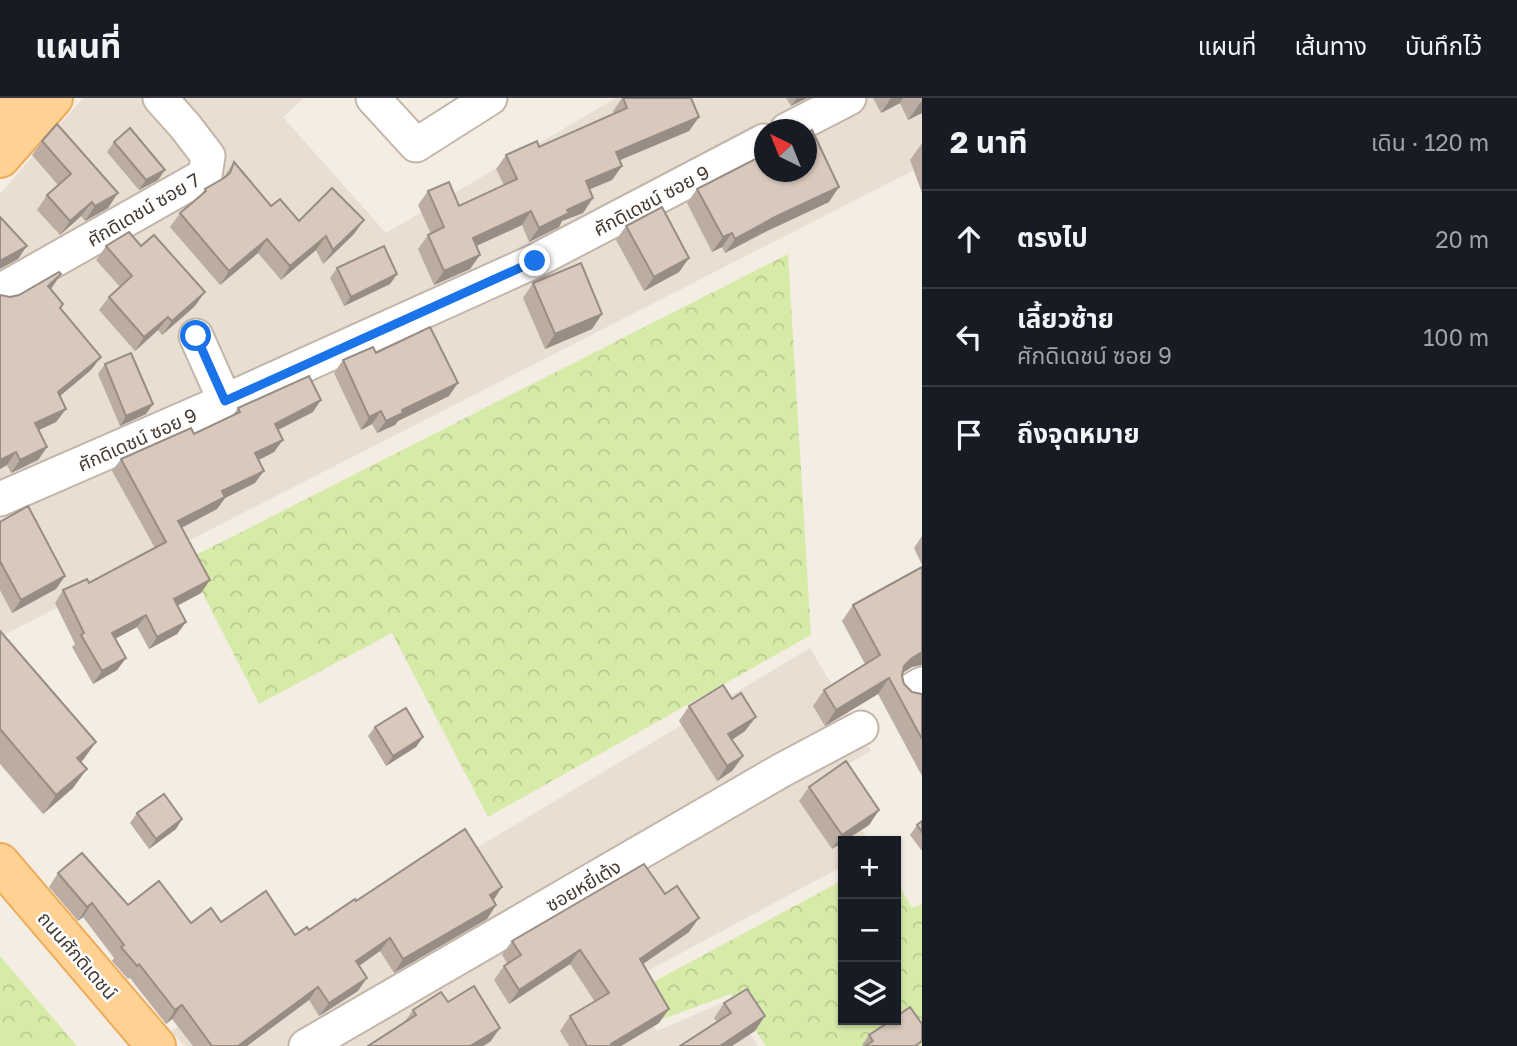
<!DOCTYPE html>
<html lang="th">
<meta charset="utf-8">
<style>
body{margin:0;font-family:"Golos Text","Noto Sans Thai",sans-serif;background:#20242c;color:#f1f3f6}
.controls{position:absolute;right:21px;bottom:21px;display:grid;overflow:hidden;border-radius:0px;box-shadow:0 2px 5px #0004}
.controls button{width:63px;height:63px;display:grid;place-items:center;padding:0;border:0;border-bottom:2px solid #363941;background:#171b24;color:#f1f3f6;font:35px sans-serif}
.compass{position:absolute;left:754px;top:21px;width:63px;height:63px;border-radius:50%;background:#171b24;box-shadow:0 2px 5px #0004;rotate:317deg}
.stop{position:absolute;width:21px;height:21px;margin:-16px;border:5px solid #1a73e8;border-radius:50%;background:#fff}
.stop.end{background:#1a73e8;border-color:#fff;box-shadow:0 2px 7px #0008}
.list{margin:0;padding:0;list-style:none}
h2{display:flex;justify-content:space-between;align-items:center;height:91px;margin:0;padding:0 28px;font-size:30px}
h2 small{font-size:23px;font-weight:400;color:#9ea1a6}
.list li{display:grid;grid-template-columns:46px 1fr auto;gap:21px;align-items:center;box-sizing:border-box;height:98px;padding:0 28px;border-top:2px solid #363941}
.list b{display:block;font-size:26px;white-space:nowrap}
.list p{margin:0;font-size:23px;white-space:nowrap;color:#9ea1a6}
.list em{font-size:23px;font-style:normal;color:#9ea1a6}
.icon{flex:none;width:38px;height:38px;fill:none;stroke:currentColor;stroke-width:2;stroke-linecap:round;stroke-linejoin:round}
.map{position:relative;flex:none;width:922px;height:948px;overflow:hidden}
header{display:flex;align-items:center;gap:42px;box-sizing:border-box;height:98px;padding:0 35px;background:#171b24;border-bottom:2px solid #363941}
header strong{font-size:33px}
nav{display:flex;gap:38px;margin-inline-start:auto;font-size:24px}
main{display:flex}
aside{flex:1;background:#171b24}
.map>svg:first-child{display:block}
.residential{fill:#e8ded2;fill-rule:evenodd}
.forest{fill:url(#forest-crowns)}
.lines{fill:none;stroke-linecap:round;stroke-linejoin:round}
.minor-casing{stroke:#c3b6a9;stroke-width:37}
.major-casing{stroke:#edac59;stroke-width:42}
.minor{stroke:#fff;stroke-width:33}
.major{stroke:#ffd192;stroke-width:38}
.wall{fill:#bbada2}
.shaded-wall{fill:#988d84}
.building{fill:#d9c9bc;stroke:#988d84;stroke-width:2}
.route{stroke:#1a73e8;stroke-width:9}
.labels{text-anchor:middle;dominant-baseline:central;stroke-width:5;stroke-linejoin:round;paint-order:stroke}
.street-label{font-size:19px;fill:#463c34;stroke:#fff}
</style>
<header>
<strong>แผนที่</strong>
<nav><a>แผนที่</a><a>เส้นทาง</a><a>บันทึกไว้</a></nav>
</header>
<main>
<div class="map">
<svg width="922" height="948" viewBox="0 0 922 948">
<defs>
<pattern id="forest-crowns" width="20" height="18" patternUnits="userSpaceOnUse" patternTransform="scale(1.75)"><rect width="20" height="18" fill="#d7eba9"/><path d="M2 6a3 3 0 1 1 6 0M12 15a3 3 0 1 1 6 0" fill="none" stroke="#baca92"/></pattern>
</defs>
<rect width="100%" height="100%" fill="#f4ede4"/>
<g class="residential">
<path d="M 83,0 L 304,0 L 283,19 L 386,135 L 616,0 L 922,0 L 922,68 L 0,539 L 0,96 ZM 764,32 L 806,32 L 806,74 L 764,74 Z"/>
<path d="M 810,550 L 871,653 L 829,677 L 869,743 L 843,743 L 843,768 L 629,883 L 657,933 L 729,902 L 758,948 L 184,948 L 171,933 Z"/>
</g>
<g class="forest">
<path d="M 788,156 L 811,537 L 488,719 L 392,535 L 259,606 L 186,462 Z"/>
<path d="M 843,782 L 843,922 L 896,922 L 896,782 L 912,810 L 922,806 L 922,948 L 766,948 L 731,896 L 660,922 L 644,889 Z"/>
<path d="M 0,858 L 77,948 L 0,948 Z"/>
</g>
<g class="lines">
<g class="minor-casing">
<g id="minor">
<path d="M 373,0 L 416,47 L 490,0"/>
<path d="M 787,32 L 849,0"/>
<path d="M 0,193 L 205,77 L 208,58 L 185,28 L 160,0"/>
<path d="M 196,238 L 225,303"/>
<path d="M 0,401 L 225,303 L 535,163 L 764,43"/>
<path d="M 910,593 L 922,586"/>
<path d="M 306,948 L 782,672 L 861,630"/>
</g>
</g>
<g class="major-casing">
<g id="major">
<path d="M 0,11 L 9,0"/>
<path d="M 0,60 L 53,0"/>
<path d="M 0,765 L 156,948"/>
</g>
</g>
<use href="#minor" class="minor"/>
<use href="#major" class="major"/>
</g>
<g class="wall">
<path d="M 622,0 L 691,0 L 699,19 L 689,33 L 620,62 L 622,68 L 612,82 L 589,91 L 593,100 L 583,115 L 562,123 L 559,129 L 529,144 L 522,127 L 476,148 L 470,171 L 434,187 L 418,151 L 428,137 L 431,136 L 418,107 L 428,93 L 459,108 L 504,87 L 496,71 L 506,57 L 539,49 L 614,16 L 613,13 Z"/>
<path d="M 786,0 L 807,0 L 791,8 Z"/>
<path d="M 873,0 L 922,0 L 922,15 L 908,22 L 900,5 L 881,15 Z"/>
<path d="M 42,43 L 108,110 L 85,123 L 81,118 L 60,137 L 37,112 L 47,97 L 58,87 L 32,57 Z"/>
<path d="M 114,44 L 158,82 L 139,92 L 107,54 Z"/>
<path d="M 922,45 L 922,95 L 910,62 Z"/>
<path d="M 234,64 L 271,108 L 299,123 L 354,136 L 323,166 L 316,152 L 281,182 L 258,155 L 220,187 L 170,129 L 180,115 L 200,98 L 205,91 L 223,80 Z"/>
<path d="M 697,91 L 829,104 L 765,134 L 725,155 L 722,149 L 712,154 L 687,105 Z"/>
<path d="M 626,128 L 689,160 L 679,174 L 644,193 L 616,142 Z"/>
<path d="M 106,148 L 195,208 L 162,237 L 158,232 L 135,253 L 99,212 L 109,199 L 120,189 L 96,162 Z"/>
<path d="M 337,170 L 397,176 L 390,186 L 344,208 L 330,180 Z"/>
<path d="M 61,176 L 51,191 L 91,272 L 60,298 L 66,311 L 56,324 L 39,332 L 47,349 L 38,362 L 11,375 L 7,367 L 0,371 L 0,197 L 10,199 L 19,197 Z"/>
<path d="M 533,185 L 602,216 L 592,231 L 545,251 L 523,200 Z"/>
<path d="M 376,255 L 449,298 L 398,323 L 395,327 L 377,335 L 372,326 L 361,332 L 334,275 L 343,262 Z"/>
<path d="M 105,266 L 153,306 L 146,316 L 120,328 L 98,276 Z"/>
<path d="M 238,310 L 313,314 L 278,332 L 274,354 L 259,362 L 255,385 L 225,400 L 217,411 L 182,429 L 201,495 L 178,507 L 186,524 L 177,536 L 149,551 L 137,529 L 115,541 L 126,560 L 117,572 L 93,586 L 72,549 L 75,546 L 55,505 L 63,492 L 89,485 L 155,450 L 112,373 L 121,361 L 194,336 L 232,318 Z"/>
<path d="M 0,424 L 65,478 L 56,491 L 12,515 L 0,492 Z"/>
<path d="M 922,438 L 922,467 L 914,450 Z"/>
<path d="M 853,507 L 912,569 L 903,575 L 902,578 L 904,586 L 912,594 L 922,596 L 922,678 L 878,596 L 825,628 L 813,608 L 824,592 L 865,566 L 842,523 Z"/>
<path d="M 0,533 L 96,644 L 81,664 L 73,690 L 43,716 L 0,666 Z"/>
<path d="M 689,608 L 745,633 L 732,642 L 743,658 L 732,673 L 717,683 L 679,623 Z"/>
<path d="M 375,629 L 423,639 L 416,649 L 386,668 L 368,638 Z"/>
<path d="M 809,689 L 879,712 L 869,727 L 832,751 L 799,703 Z"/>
<path d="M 137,715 L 182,721 L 176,731 L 149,751 L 130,725 Z"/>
<path d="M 922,723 L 922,753 L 910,737 L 917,727 Z"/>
<path d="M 58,775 L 128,807 L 191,825 L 221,824 L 295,837 L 309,832 L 356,803 L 493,802 L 496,807 L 487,821 L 394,875 L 380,853 L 359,868 L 358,893 L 319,918 L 309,902 L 247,948 L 193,948 L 172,921 L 166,926 L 130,880 L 128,881 L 112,863 L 114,860 L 83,819 L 78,823 L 49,789 Z"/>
<path d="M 689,834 L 643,866 L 659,925 L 621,948 L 569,948 L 560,933 L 570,918 L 595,904 L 570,866 L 509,906 L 494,882 L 504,868 L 507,865 L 502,857 L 512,843 Z"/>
<path d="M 448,904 L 500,930 L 490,944 L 403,926 L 413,912 Z"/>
<path d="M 724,905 L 755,933 L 717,924 L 714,920 Z"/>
<path d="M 869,937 L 922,948 L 863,948 L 862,947 Z"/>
</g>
<g class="shaded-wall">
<path d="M 797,0 L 807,0 L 791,8 Z"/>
<path d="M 891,0 L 903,0 L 900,5 L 881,15 Z"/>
<path d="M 922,4 L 922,15 L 908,22 L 920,5 Z"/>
<path d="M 699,19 L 689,33 L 606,68 L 616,54 Z"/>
<path d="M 622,68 L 612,82 L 576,97 L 586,83 Z"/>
<path d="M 165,72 L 158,82 L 139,92 L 146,82 Z"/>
<path d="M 839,89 L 829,104 L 765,134 L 725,155 L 735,141 L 775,119 Z"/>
<path d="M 118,95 L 108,110 L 85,123 L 95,108 Z"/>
<path d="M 593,100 L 583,115 L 562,123 L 559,129 L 529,144 L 539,130 L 567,112 Z"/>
<path d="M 92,104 L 81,118 L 60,137 L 70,123 Z"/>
<path d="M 531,113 L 522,127 L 463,154 L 473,140 Z"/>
<path d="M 364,122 L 354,136 L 323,166 L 333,152 Z"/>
<path d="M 732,135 L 722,149 L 712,154 L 723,139 Z"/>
<path d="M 326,138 L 316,152 L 281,182 L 290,168 Z"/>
<path d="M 267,141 L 258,155 L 220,187 L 229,173 Z"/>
<path d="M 27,148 L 18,161 L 0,171 L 0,163 Z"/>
<path d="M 480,157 L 470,171 L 434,187 L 444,173 Z"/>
<path d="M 689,160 L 679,174 L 644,193 L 654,179 Z"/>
<path d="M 61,176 L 52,189 L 39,201 L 48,188 Z"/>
<path d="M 397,176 L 390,186 L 344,208 L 351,199 Z"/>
<path d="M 205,194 L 195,208 L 162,237 L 172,223 Z"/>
<path d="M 602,216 L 592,231 L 545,251 L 555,236 Z"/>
<path d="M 168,219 L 158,232 L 135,253 L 144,239 Z"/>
<path d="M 101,259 L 91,272 L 49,307 L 58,294 Z"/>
<path d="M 458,285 L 449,298 L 398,323 L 395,327 L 377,335 L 386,323 L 402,312 Z"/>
<path d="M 321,302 L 313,314 L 266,338 L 275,326 Z"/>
<path d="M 153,306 L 146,316 L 120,328 L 126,318 Z"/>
<path d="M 66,311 L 56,324 L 26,338 L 35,325 Z"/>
<path d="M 381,313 L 372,326 L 361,332 L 369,319 Z"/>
<path d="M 283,342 L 274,354 L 247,368 L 255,355 Z"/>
<path d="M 47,349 L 38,362 L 11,375 L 20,362 Z"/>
<path d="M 16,354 L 7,367 L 0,371 L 0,362 Z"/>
<path d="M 264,373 L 255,385 L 225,400 L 217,411 L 170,436 L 178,423 L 222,393 Z"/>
<path d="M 65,478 L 56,491 L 12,515 L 21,502 Z"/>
<path d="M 210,482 L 201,495 L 166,514 L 174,501 Z"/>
<path d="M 146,517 L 137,529 L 103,547 L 112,535 Z"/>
<path d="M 186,524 L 177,536 L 149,551 L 157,539 Z"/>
<path d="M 922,554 L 922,567 L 912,569 L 900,576 L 904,568 L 912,560 Z"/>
<path d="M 126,560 L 117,572 L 93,586 L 102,573 Z"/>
<path d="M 889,580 L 878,596 L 825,628 L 836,612 Z"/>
<path d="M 756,619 L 745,633 L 718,651 L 728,636 Z"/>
<path d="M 423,639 L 416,649 L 386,668 L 393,658 Z"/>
<path d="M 96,644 L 83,662 L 64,679 L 77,660 Z"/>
<path d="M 743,658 L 732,673 L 717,683 L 727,668 Z"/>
<path d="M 87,671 L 73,690 L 43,716 L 56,697 Z"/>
<path d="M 879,712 L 869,727 L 832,751 L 842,737 Z"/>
<path d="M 182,721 L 176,731 L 149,751 L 156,741 Z"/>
<path d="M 502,789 L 493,803 L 490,797 Z"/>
<path d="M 92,805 L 83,819 L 78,823 L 87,809 Z"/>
<path d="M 496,807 L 487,821 L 394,875 L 403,861 Z"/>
<path d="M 699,820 L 689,834 L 630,875 L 640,861 Z"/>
<path d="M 390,840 L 380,853 L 346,877 L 356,863 Z"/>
<path d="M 580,852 L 570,866 L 509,906 L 519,892 Z"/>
<path d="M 367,880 L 358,893 L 319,918 L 329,905 Z"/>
<path d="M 318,889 L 309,902 L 247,948 L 238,948 Z"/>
<path d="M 182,907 L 172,921 L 166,926 L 175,912 Z"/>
<path d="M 669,911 L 659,925 L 621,948 L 610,948 L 611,946 Z"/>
<path d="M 765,918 L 755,933 L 732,948 L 720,948 Z"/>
<path d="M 500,930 L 490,944 L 483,948 L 470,948 Z"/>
</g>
<g class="building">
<path d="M 623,0 L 691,0 L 699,19 L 616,54 L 622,68 L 586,83 L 593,100 L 567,112 L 569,115 L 539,130 L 531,113 L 473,140 L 480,157 L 444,173 L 428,137 L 444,129 L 428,93 L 449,84 L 459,108 L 517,81 L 506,57 L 537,43 L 539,49 L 627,10 Z"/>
<path d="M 57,26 L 118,95 L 95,108 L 92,104 L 70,123 L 47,97 L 71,76 L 42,43 Z"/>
<path d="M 130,30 L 165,72 L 146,82 L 114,44 Z"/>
<path d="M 812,32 L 839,89 L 775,119 L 735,141 L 732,135 L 723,139 L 697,91 L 765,56 L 765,74 L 807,74 L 807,35 Z"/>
<path d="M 234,64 L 271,108 L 280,101 L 299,123 L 332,90 L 364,122 L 333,152 L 326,138 L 290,168 L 267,141 L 229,173 L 180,115 L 206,93 L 205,91 L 224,80 L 230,75 Z"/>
<path d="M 662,109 L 689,160 L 654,179 L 626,128 Z"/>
<path d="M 0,119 L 27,148 L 0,163 Z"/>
<path d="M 129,134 L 141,148 L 154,137 L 205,194 L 172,223 L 168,219 L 144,239 L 109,199 L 132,178 L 106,148 Z"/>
<path d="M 384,148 L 397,176 L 351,199 L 337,170 Z"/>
<path d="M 581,165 L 602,216 L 555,236 L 533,185 Z"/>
<path d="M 59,174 L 61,176 L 48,188 L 63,206 L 60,210 L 101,259 L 58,294 L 66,311 L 35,325 L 47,349 L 20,362 L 16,354 L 0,362 L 0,197 L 10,199 L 19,197 Z"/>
<path d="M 430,229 L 458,285 L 402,312 L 403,315 L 386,323 L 381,313 L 369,319 L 343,262 L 373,249 L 376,255 Z"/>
<path d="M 131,255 L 153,306 L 126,318 L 105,266 Z"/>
<path d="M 309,278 L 321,302 L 275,326 L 283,342 L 255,355 L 264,373 L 222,393 L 225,399 L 178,423 L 210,482 L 174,501 L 186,524 L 157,539 L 146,517 L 112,535 L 126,560 L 102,573 L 81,537 L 84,535 L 63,492 L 87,481 L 89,485 L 166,444 L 121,361 L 191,330 L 194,336 L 240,314 L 238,310 Z"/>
<path d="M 28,408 L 65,478 L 21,502 L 1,465 L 0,466 L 0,424 Z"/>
<path d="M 922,469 L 922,554 L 912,560 L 904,568 L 902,578 L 904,586 L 912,594 L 922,596 L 922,641 L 889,580 L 836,612 L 824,592 L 880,557 L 853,507 Z"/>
<path d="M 0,533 L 96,644 L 77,660 L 87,671 L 56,697 L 0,631 Z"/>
<path d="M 723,587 L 732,601 L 741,595 L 756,619 L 728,636 L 743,658 L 727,668 L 689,608 Z"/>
<path d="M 406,610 L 423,639 L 393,658 L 375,629 Z"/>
<path d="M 846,663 L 879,712 L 842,737 L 809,689 Z"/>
<path d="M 164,696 L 182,721 L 156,741 L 137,715 Z"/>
<path d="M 922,723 L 922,734 L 917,727 Z"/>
<path d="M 465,731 L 502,789 L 490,797 L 496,807 L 403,861 L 390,840 L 356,863 L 367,880 L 329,905 L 318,889 L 238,948 L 212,948 L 182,907 L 175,912 L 139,866 L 137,868 L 121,849 L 124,847 L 92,805 L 87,809 L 58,775 L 82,755 L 128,807 L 159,783 L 191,825 L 211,810 L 221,824 L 266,793 L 295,837 L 307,829 L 309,832 L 355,801 L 356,803 Z"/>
<path d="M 644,766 L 665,796 L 677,788 L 699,820 L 640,861 L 669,911 L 611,946 L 612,947 L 611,948 L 587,948 L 570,918 L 609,895 L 580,852 L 519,892 L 504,868 L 521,857 L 512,843 Z"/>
<path d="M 474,888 L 500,930 L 470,948 L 368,948 L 416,917 L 413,912 L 441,894 L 448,904 Z"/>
<path d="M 747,891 L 765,918 L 720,948 L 680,948 L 731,915 L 724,905 Z"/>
<path d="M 910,909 L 922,926 L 922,943 L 915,948 L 865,948 L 873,943 L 869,937 L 892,922 L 896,922 L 896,919 Z"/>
</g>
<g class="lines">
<path class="route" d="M 196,238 L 225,303 L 535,163"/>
</g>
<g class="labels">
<g class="street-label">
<text transform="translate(651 102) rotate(-28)">ศักดิเดชน์ ซอย 9</text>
<text transform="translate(143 111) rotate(-30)">ศักดิเดชน์ ซอย 7</text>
<text transform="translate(137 341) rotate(-24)">ศักดิเดชน์ ซอย 9</text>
<text transform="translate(583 787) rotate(-30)">ซอยหยี่เต้ง</text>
<text transform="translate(78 857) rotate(49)">ถนนศักดิเดชน์</text>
</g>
</g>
</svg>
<div class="controls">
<button>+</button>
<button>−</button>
<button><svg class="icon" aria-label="layers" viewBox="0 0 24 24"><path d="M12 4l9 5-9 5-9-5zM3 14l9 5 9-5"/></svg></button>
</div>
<svg class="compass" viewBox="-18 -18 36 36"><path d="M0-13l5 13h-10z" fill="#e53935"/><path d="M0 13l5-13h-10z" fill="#9ea1a6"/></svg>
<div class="stop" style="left:196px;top:238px"></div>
<div class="stop end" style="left:535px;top:163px"></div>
</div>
<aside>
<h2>2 นาที<small>เดิน · 120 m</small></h2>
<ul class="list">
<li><svg class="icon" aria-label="ahead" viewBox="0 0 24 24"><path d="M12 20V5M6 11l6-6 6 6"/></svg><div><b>ตรงไป</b></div><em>20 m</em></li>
<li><svg class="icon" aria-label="left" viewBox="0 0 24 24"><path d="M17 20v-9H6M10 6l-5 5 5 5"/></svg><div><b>เลี้ยวซ้าย</b><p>ศักดิเดชน์ ซอย 9</p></div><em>100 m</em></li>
<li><svg class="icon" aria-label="arrive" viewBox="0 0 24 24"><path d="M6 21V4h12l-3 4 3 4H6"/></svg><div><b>ถึงจุดหมาย</b></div></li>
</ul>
</aside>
</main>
